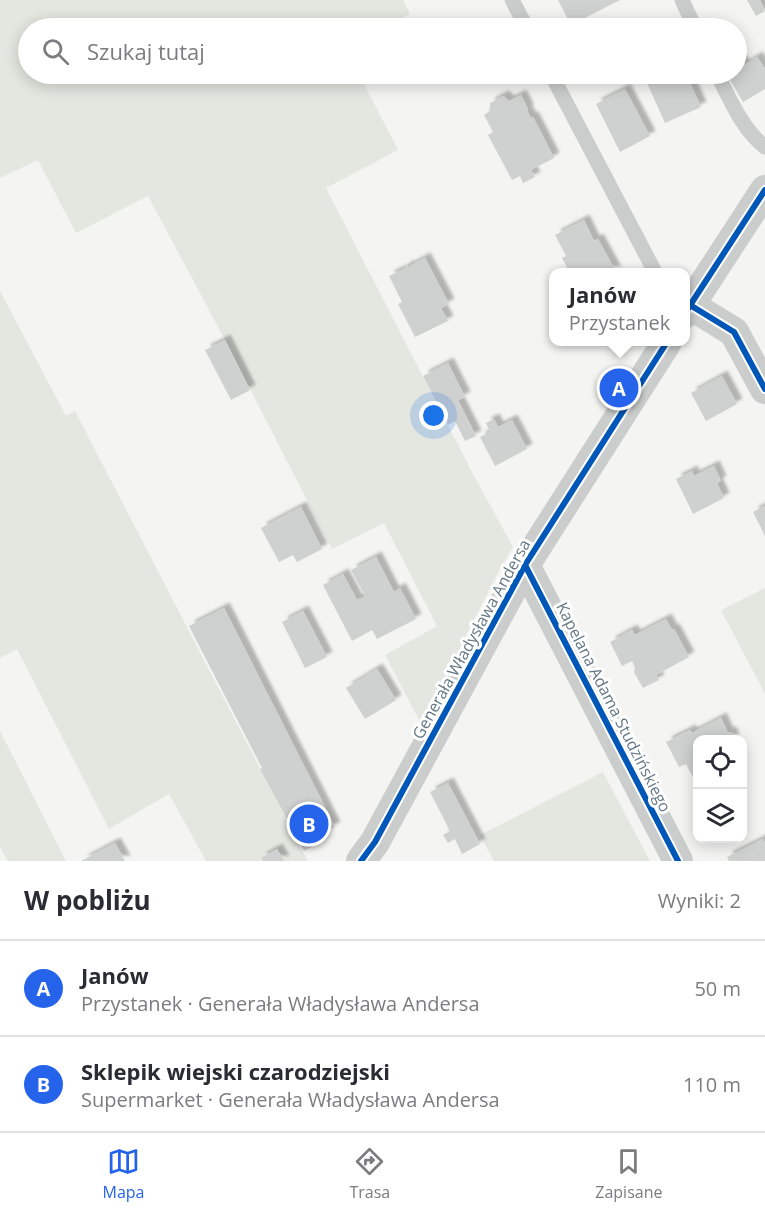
<!DOCTYPE html>
<html lang="pl">
<meta charset="utf-8">
<style>
body{margin:0;font-family:"Open Sans",sans-serif;background:#f2f2f3;color:#2b2b33}
.controls{position:absolute;right:18px;bottom:18px;display:grid;overflow:hidden;border-radius:12px;box-shadow:0 3px 15px #0003}
.controls button{width:54px;height:54px;display:grid;place-items:center;padding:0;border:0;border-bottom:2px solid #e1e1e2;background:#fff;color:#2b2b33;font:30px sans-serif}
.you{position:absolute;left:434px;top:416px;width:21px;height:21px;margin:-15px;border:4px solid #fff;border-radius:50%;background:#1a73e8;box-shadow:0 0 0 9px #1a73e833}
.badge{display:grid;place-items:center;width:39px;height:39px;border-radius:50%;background:#2563eb;color:#fff;font-size:20px;font-weight:700}
.pin{position:absolute;translate:-50% -50%;border:3px solid #fff;box-shadow:0 2px 6px #0006}
.popup{position:absolute;left:549px;top:268px;width:141px;height:78px;box-sizing:border-box;display:grid;place-content:center;border-radius:12px;background:#fff;filter:drop-shadow(0 2px 4px #0005);font-size:20px;white-space:nowrap;color:#7c7c81}
.popup b{font-size:22px;color:#2b2b33}
.popup::after{content:'';position:absolute;left:50%;top:100%;margin-left:-12px;border:12px solid transparent;border-top-color:#fff}
.list{margin:0;padding:0;list-style:none}
h2{display:flex;justify-content:space-between;align-items:center;height:78px;margin:0;padding:0 24px;font-size:26px}
h2 small{font-size:20px;font-weight:400;color:#7c7c81}
.list li{display:grid;grid-template-columns:39px 1fr auto;gap:18px;align-items:center;box-sizing:border-box;height:96px;padding:0 24px;border-top:2px solid #e1e1e2}
.list b{display:block;font-size:22px;white-space:nowrap}
.list p{margin:0;font-size:20px;white-space:nowrap;color:#7c7c81}
.list em{font-size:20px;font-style:normal;color:#7c7c81}
.icon{flex:none;width:33px;height:33px;fill:none;stroke:currentColor;stroke-width:2;stroke-linecap:round;stroke-linejoin:round}
.map{position:relative;flex:none;width:765px;height:861px;overflow:hidden}
.search{position:absolute;background:#fff;box-shadow:0 3px 15px #0003;left:18px;right:18px;top:18px;height:66px;display:flex;align-items:center;gap:15px;box-sizing:border-box;padding:0 21px;border-radius:33px;color:#7c7c81;font-size:22px}
.sheet{height:270px;background:#fff}
nav{display:flex;justify-content:space-around;align-items:center;box-sizing:border-box;height:84px;border-top:2px solid #e1e1e2;background:#fff;font-size:16px;color:#7c7c81}
nav a{display:grid;justify-items:center;gap:3px}
nav .on{color:#2563eb}
.map>svg:first-child{display:block}
.green{fill:#e4e7e0}
.building{fill:#cfd0d0;filter:url(#shadow)}
.lines{fill:none;stroke-linecap:round;stroke-linejoin:round}
.service{stroke:#cbcdcd;stroke-width:15}
.minor{stroke:#cbcdcd;stroke-width:30}
.cycleway-casing{stroke:#fff;stroke-width:10}
.cycleway{stroke:#0057b8;stroke-width:6}
.labels{text-anchor:middle;dominant-baseline:central;stroke-width:6;stroke-linejoin:round;paint-order:stroke}
.street-label{font-size:16px;fill:#637784;stroke:#fff}
</style>
<div class="map">
<svg width="765" height="861" viewBox="0 0 765 861">
<defs>
<filter id="shadow"><feDropShadow dx="5.5" dy="-5.5" stdDeviation="1.5" flood-color="#0004"/></filter>
</defs>
<rect width="100%" height="100%" fill="#f4f4f2"/>
<g class="green">
<path d="M 0,0 L 403,0 L 410,14 L 383,28 L 28,28 L 28,74 L 359,74 L 398,150 L 326,188 L 473,474 L 513,547 L 499,571 L 421,724 L 385,655 L 437,626 L 384,523 L 332,549 L 225,340 L 148,196 L 76,233 L 38,160 L 0,178 Z"/>
<path d="M 0,291 L 66,416 L 75,411 L 308,861 L 206,861 L 169,794 L 109,829 L 17,649 L 0,658 Z"/>
<path d="M 765,588 L 765,694 L 721,610 Z"/>
<path d="M 0,731 L 66,861 L 8,861 L 0,847 Z"/>
<path d="M 603,772 L 650,861 L 494,861 L 480,835 Z"/>
</g>
<g class="building">
<path d="M 558,0 L 620,0 L 571,25 Z"/>
<path d="M 747,0 L 760,0 L 765,11 L 756,16 Z"/>
<path d="M 757,57 L 765,69 L 765,89 L 743,102 L 727,75 L 730,74 L 736,74 L 736,61 L 740,59 L 744,65 Z"/>
<path d="M 669,74 L 686,74 L 701,107 L 665,123 L 647,83 Z"/>
<path d="M 625,89 L 650,136 L 620,152 L 596,104 Z"/>
<path d="M 521,95 L 528,109 L 527,111 L 531,118 L 533,117 L 554,158 L 531,170 L 535,177 L 523,183 L 520,176 L 512,180 L 488,135 L 493,132 L 484,115 L 490,111 L 490,103 L 503,96 L 509,101 Z"/>
<path d="M 584,220 L 594,241 L 598,239 L 616,272 L 567,272 L 569,271 L 562,258 L 566,256 L 555,235 Z"/>
<path d="M 425,258 L 449,304 L 441,308 L 448,321 L 415,337 L 398,304 L 402,302 L 389,276 L 404,269 L 408,265 L 408,267 Z"/>
<path d="M 225,340 L 250,390 L 231,400 L 205,350 Z"/>
<path d="M 448,363 L 465,397 L 458,400 L 476,436 L 465,441 L 455,421 L 448,425 L 423,376 Z"/>
<path d="M 722,376 L 737,404 L 706,421 L 691,393 Z"/>
<path d="M 494,419 L 498,427 L 512,420 L 527,449 L 495,466 L 480,437 L 490,432 L 486,423 Z"/>
<path d="M 714,466 L 721,481 L 717,483 L 724,498 L 693,514 L 676,479 L 692,471 L 694,476 Z"/>
<path d="M 765,506 L 765,536 L 753,512 Z"/>
<path d="M 301,507 L 322,549 L 297,562 L 293,555 L 279,562 L 261,528 Z"/>
<path d="M 376,557 L 394,592 L 400,588 L 416,619 L 377,639 L 372,630 L 352,641 L 323,585 L 343,574 L 357,600 L 365,596 L 351,570 Z"/>
<path d="M 224,608 L 335,827 L 320,835 L 323,841 L 304,851 L 260,769 L 262,768 L 189,626 Z"/>
<path d="M 303,611 L 327,657 L 305,668 L 282,622 Z"/>
<path d="M 666,619 L 672,630 L 674,629 L 689,657 L 656,675 L 659,680 L 643,688 L 634,672 L 635,668 L 632,661 L 622,666 L 610,642 L 632,630 L 635,635 Z"/>
<path d="M 377,669 L 396,700 L 365,719 L 346,688 Z"/>
<path d="M 721,718 L 728,733 L 731,732 L 734,740 L 698,740 L 698,787 L 686,764 L 679,767 L 666,742 L 690,730 L 692,733 Z"/>
<path d="M 448,783 L 480,844 L 462,854 L 455,839 L 448,843 L 443,835 L 450,831 L 430,792 Z"/>
<path d="M 763,839 L 765,843 L 765,861 L 729,861 L 727,857 Z"/>
<path d="M 115,843 L 125,861 L 81,861 Z"/>
<path d="M 277,849 L 284,861 L 263,861 L 261,858 Z"/>
</g>
<g class="lines">
<g class="service">
<path d="M 512,0 L 527,28"/>
<path d="M 682,0 L 695,28"/>
<path d="M 551,74 L 655,272"/>
<path d="M 717,74 C 730,99 742,129 765,147"/>
</g>
<g class="minor">
<path d="M 690,305 L 734,332 L 765,389"/>
<path d="M 685,313 L 765,190"/>
<path d="M 525,565 L 678,861"/>
<path d="M 361,861 L 375,842 L 525,565 L 667,342"/>
</g>
<g class="cycleway-casing">
<g id="cycleway">
<path d="M 690,305 L 734,332 L 765,389"/>
<path d="M 685,313 L 765,190"/>
<path d="M 525,565 L 678,861"/>
<path d="M 361,861 L 375,842 L 525,565 L 667,342"/>
</g>
</g>
<use href="#cycleway" class="cycleway"/>
</g>
<g class="labels">
<g class="street-label">
<text transform="translate(471 639) rotate(-61)">Generała Władysława Andersa</text>
<text transform="translate(614 707) rotate(63)">Kapelana Adama Studzińskiego</text>
</g>
</g>
</svg>
<div class="controls">
<button><svg class="icon" aria-label="locate" viewBox="0 0 24 24"><circle cx="12" cy="12" r="6"/><path d="M12 2v4M12 18v4M2 12h4M18 12h4"/></svg></button>
<button><svg class="icon" aria-label="layers" viewBox="0 0 24 24"><path d="M12 4l9 5-9 5-9-5zM3 14l9 5 9-5"/></svg></button>
</div>
<div class="you"></div>
<div class="pin badge" style="left:619px;top:388px">A</div>
<div class="popup"><b>Janów</b>Przystanek</div>
<div class="pin badge" style="left:309px;top:824px">B</div>
<div class="search"><svg class="icon" aria-label="search" viewBox="0 0 24 24"><circle cx="10" cy="10" r="6"/><path d="M15 15l6 6"/></svg>Szukaj tutaj</div>
</div>
<section class="sheet">
<h2>W pobliżu<small>Wyniki: 2</small></h2>
<ul class="list">
<li><span class="badge">A</span><div><b>Janów</b><p>Przystanek · Generała Władysława Andersa</p></div><em>50 m</em></li>
<li><span class="badge">B</span><div><b>Sklepik wiejski czarodziejski</b><p>Supermarket · Generała Władysława Andersa</p></div><em>110 m</em></li>
</ul>
</section>
<nav>
<a class="on"><svg class="icon" aria-label="map" viewBox="0 0 24 24"><path d="M3 6l6-2 6 2 6-2v14l-6 2-6-2-6 2zM9 4v14M15 6v14"/></svg>Mapa</a>
<a><svg class="icon" aria-label="directions" viewBox="0 0 24 24"><path d="M12 3l9 9-9 9-9-9zM9 14v-3h6M13 9l2 2-2 2"/></svg>Trasa</a>
<a><svg class="icon" aria-label="saved" viewBox="0 0 24 24"><path d="M7 4h10v16l-5-4-5 4z"/></svg>Zapisane</a>
</nav>
